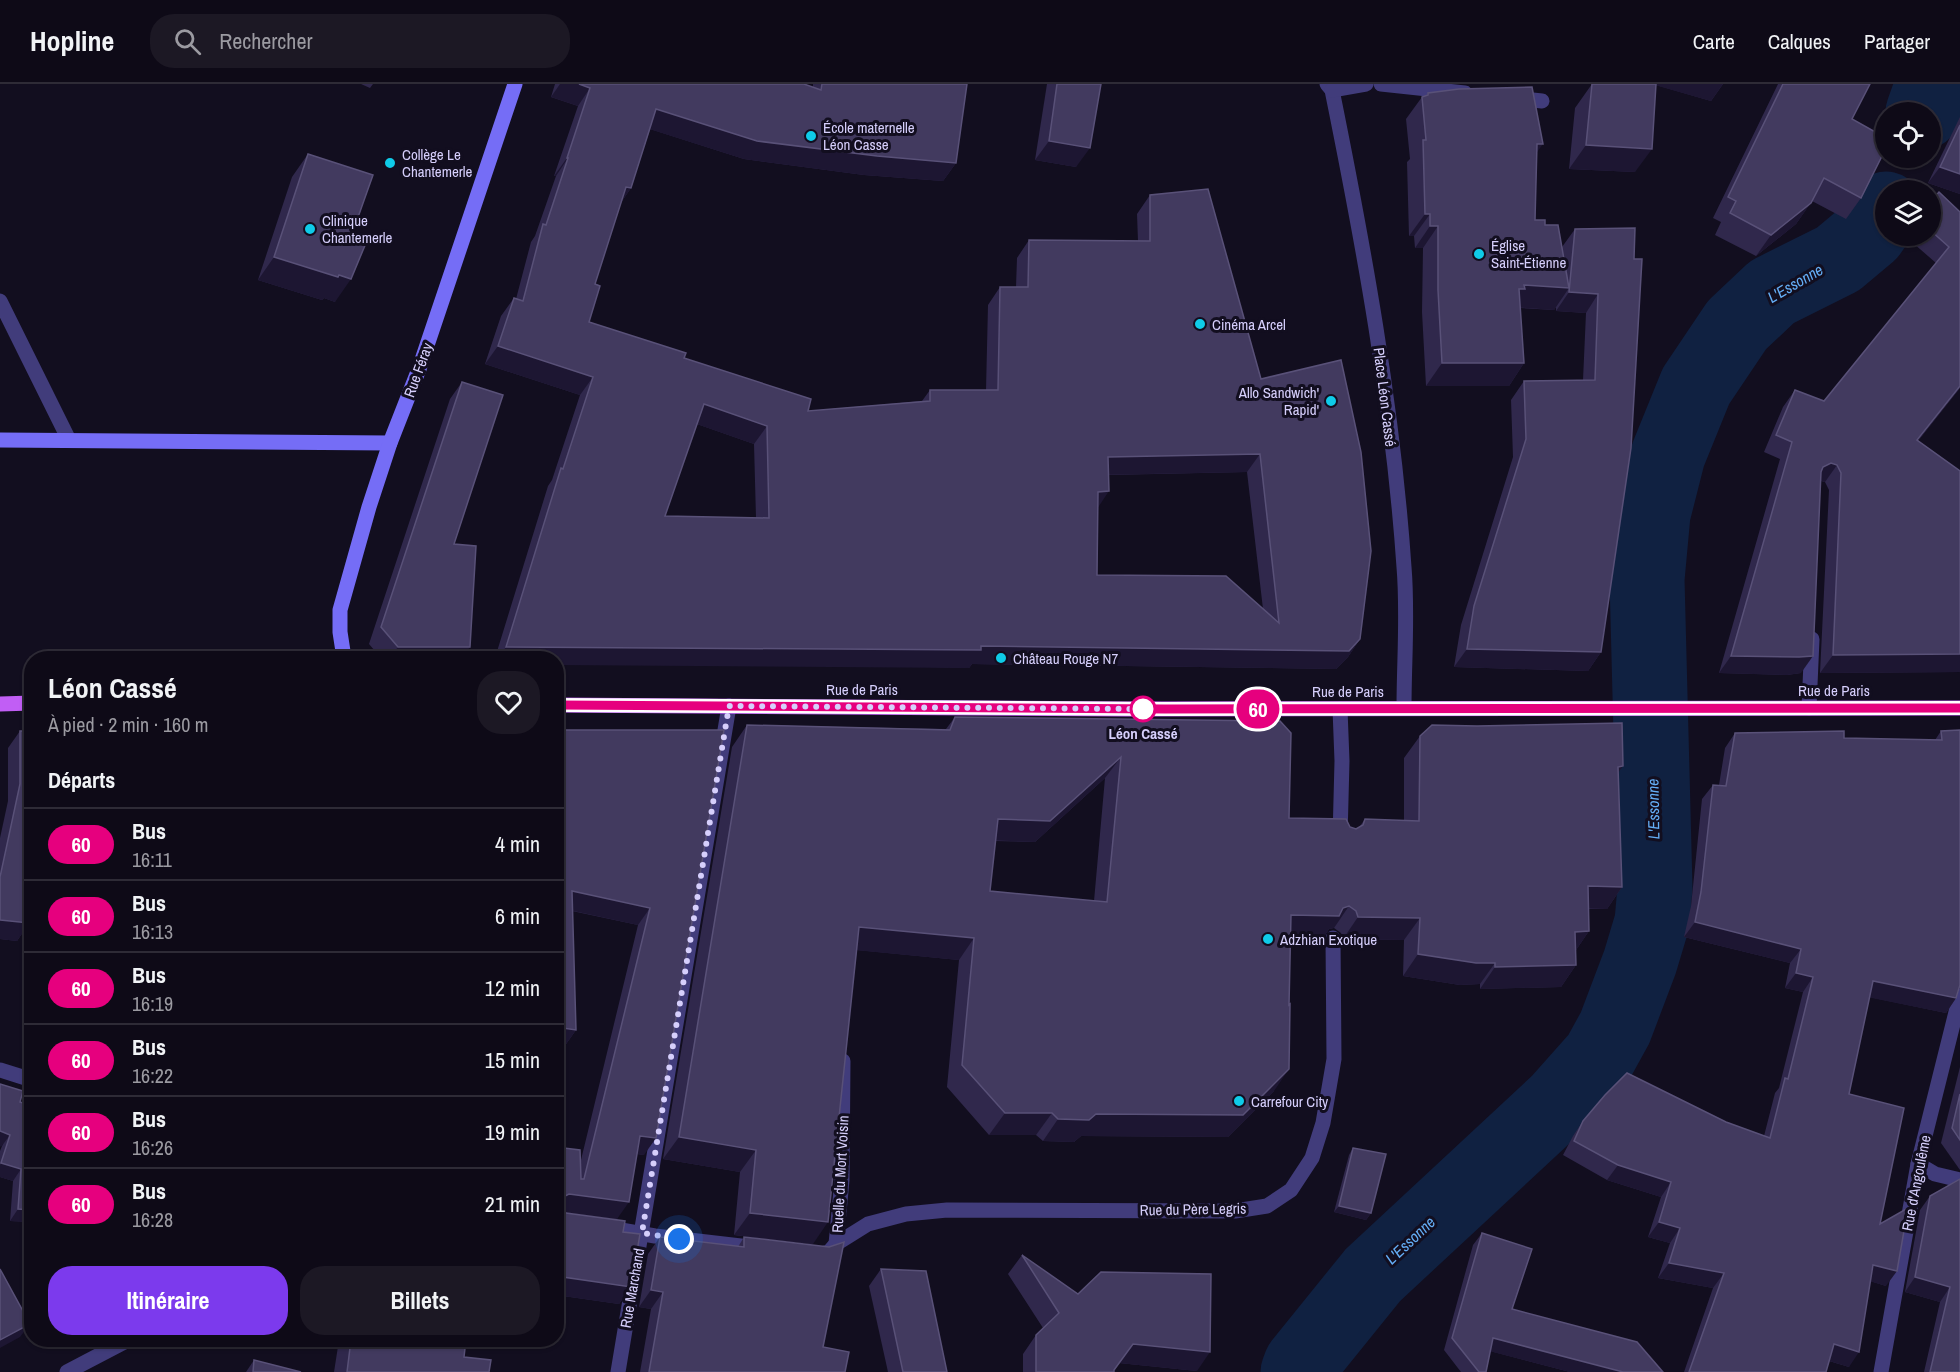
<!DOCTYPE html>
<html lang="fr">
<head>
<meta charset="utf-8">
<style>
	:root { --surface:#0e0a17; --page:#1c1824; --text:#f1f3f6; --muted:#9b9aa1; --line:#2e2b36; --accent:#7c3aed }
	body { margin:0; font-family:"Archivo Narrow",sans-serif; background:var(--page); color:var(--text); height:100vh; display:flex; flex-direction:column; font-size:22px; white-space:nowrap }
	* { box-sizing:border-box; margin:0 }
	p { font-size:20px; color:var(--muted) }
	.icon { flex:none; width:33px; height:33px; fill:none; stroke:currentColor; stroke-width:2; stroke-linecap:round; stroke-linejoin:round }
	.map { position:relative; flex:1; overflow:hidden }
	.sheet { position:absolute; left:24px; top:567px; width:540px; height:696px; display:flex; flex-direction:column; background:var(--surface); border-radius:24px; box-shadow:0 2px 4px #0004,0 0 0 2px var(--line) }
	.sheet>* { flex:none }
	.badge { padding:0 12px; border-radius:20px; font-size:21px; line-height:39px }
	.tools { position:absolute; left:1875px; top:18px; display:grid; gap:12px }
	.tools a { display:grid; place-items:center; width:66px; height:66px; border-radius:50%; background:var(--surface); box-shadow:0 2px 4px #0004,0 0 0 2px var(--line); font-size:30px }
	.you { position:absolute; width:30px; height:30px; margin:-15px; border:4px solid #fff; border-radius:50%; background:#1a73e8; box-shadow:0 0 0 9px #1a73e833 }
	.map>.badge { position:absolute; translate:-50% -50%; box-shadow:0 0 0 3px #fff }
	h2 { padding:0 24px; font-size:22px; line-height:54px }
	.round { display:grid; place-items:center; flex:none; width:63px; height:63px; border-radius:24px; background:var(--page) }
	.overview { display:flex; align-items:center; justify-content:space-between; height:102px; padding:0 24px }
	h1 { font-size:28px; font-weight:700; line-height:45px }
	.primary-button { display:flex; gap:12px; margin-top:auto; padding:12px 24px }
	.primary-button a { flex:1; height:69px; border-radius:24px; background:var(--accent); color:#fff; font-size:24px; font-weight:700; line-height:69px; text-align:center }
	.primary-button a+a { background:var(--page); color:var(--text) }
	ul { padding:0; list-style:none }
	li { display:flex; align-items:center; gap:18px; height:72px; padding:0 24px; border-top:2px solid var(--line) }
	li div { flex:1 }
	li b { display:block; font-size:22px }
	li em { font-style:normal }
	li .badge { min-width:66px; font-weight:700; text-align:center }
	header { display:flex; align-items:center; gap:36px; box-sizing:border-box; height:84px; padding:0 30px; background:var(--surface); border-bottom:2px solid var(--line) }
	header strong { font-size:28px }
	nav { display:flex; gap:33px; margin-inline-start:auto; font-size:21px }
	.search { width:420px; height:54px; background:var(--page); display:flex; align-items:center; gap:15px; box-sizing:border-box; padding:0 21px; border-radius:24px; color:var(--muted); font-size:22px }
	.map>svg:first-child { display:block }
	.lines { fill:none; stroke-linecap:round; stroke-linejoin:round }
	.river { stroke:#102141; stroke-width:75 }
	.pedestrian { stroke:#413c7b; stroke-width:15 }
	.minor { stroke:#413c7b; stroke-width:15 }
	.tertiary { stroke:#413c7b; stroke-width:15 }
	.secondary { stroke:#756df6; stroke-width:15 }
	.primary { stroke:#c15ef5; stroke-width:15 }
	.wall { fill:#30284c; fill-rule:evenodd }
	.shaded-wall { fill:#1d1632 }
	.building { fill:#423a5f; stroke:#595178; stroke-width:1.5; fill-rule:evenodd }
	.line-casing { stroke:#fff; stroke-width:14 }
	.line { stroke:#e6007e; stroke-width:9 }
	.walk { stroke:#d6cffc; stroke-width:6; stroke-dasharray:0 10.8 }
	.poi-dot { fill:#0fcbe8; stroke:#120e1f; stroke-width:2 }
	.stop-dot { fill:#fff; stroke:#e6007e; stroke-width:3 }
	.labels { text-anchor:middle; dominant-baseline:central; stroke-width:6; stroke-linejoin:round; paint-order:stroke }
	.poi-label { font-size:15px; fill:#d6cffc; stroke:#120e1f; text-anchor:start }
	.street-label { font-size:15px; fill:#d6cffc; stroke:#120e1f }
	.stop-label { font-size:15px; font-weight:bold; fill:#d6cffc; stroke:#120e1f }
	.water-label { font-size:16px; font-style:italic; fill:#64adf5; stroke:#120e1f }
</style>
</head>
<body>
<header>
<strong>Hopline</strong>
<div class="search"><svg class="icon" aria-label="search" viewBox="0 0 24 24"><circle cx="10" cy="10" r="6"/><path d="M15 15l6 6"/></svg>Rechercher</div>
<nav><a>Carte</a><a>Calques</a><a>Partager</a></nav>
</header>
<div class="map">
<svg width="1960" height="1288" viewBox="0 0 1960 1288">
	<rect width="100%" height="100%" fill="#120e1f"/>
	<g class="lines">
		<g class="river">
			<path d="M1923,28L1933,0"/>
			<path d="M1298,1288L1301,1280L1373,1191L1559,1018L1599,973L1615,944L1640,878L1652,838L1655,804L1647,495L1653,430L1668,371L1696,302L1737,241L1772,208L1838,175L1869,149L1886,125"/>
		</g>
		<path class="pedestrian" d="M0,217L69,356"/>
		<g class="minor">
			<path d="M1327,0L1332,6C1364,164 1393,322 1404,483C1408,530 1404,577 1404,624"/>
			<path d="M1381,0L1465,9"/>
			<path d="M1332,6L1366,0"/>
			<path d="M1515,14L1542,17"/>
			<path d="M1809,624L1812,555"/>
			<path d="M1340,754L1342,677L1340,625"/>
			<path d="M0,986L32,996"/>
			<path d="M1918,1080L1935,1090L1960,1096"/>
			<path d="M604,1143L655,1152L758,1164"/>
			<path d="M836,1160L842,1096L843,977"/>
			<path d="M821,1170L829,1168L836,1160L868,1140L906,1130L947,1126L1235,1127L1267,1122L1291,1106L1312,1074L1323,1039L1334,975L1333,854"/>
			<path d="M67,1288L128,1256"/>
			<path d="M618,1288L729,622"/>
		</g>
		<path class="tertiary" d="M1881,1288L1918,1080L1960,912"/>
		<g class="secondary">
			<path d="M0,356L390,359"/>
			<path d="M344,574L340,548V526L369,423L390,359L419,285L515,0"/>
		</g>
		<g class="primary">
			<path d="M0,620L32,619"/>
			<path d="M556,621L1126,625L1960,624"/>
		</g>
	</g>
	<g class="wall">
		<path d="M361,0H373L370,4Z"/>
		<path d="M555,0H804L813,3V0H967L956,79L943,97L864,91L744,75L650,45L631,104L620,120L595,200L589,238L684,274L808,327L922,317L930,306H986L988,221L1000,203H1016L1017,174L1029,156L1138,157L1137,130L1150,111L1261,295L1360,555L1348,573L1336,585L972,580L969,584L556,574H495L548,402L552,396L580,311L485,280L501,232L514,214L516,215L531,158L535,152L556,92H554L578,22L551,13ZM697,340L754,360L756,434L665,432ZM1247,388L1263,525L1097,491L1098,423L1109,391Z"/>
		<path d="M1047,0H1101L1076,83L1035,76Z"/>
		<path d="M1592,0H1723L1711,17L1656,1L1635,88L1569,85L1575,24Z"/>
		<path d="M1778,0H1870L1852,35L1861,114L1846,135L1812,117L1796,140L1756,172L1715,151L1721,138L1713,134Z"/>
		<path d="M1428,9L1537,68L1535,136L1545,141L1562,163L1575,145L1635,144L1601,568L1588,587L1454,583L1461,541L1513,373L1511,316L1524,297L1583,296L1586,229L1556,227V223L1554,226L1520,224L1524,279L1509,302H1426L1422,228L1423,164H1415L1414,152H1409L1407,78L1410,75L1406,35L1422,13L1426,12Z"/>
		<path d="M1960,33V110L1928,99Z"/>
		<path d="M308,70L351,153L335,218L324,214L322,216L258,196L292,93Z"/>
		<path d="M1930,118L1960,128V304L1918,357L1960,387V588L1820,589L1829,406L1825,398L1821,397L1801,589L1787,591L1719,589L1780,375L1764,368L1783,323L1795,306L1824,317L1936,179L1905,152H1930Z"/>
		<path d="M462,298L454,460L462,574H381L369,560L450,315Z"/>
		<path d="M955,633L1280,637L1289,734L1350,743L1356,745L1360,742L1365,735L1404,737V674L1420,652L1618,689L1622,803L1607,825H1589V847L1576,866V881L1561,903L1480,905V900L1460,901L1403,892L1404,856L1343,855L1341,849L1334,844L1329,845L1323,854H1290L1274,1007L1228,1053L1081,1052L1074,1058L1043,1057L1036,1051H989L947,1003L959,876L857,866L813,1160L734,1151L740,1088L663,1075L732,663L747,641L946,645ZM1105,694L1094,817L990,807L995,757L1035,758Z"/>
		<path d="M556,646H724L644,1071L637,1070L617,1135L565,1128L623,1148L631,1203L619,1220L556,1211V1063L580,1080L638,841L572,827L576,946L564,963L556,962Z"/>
		<path d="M1960,646V903L1956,914L1946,929L1869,913L1849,1010L1880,1140L1886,1202L1870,1197L1849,1283L1829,1277L1826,1288H1684L1713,1204L1658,1194L1670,1159L1648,1153L1661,1113L1607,1096L1563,1071L1573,1052L1583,1037L1726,1038L1764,1052L1775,1009L1779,1004L1803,908L1785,904L1790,879L1684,853L1691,822L1702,715L1713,701H1719L1725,664L1735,649L1844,654L1935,656L1941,647Z"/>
		<path d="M20,647L29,839L17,857L0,855V754L8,717V664Z"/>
		<path d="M1960,983V1086L1941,1059Z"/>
		<path d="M20,1018L32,1022V1138L10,1137L13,1097L0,1093V1067Z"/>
		<path d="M1353,1064L1371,1129L1366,1136L1334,1128L1349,1071Z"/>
		<path d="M1960,1095V1288H1924L1940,1218L1905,1208L1920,1126L1930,1112Z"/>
		<path d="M1482,1149L1512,1225L1663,1288H1570L1490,1267L1486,1288H1461L1444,1266L1473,1161Z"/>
		<path d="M660,1153L738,1163L744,1153L823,1263L845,1288H640L651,1225L639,1223L648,1170Z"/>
		<path d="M1022,1171L1078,1210L1197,1287L1119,1279L1114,1286V1288H1023V1270L1036,1251L1043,1244L1008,1190Z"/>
		<path d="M881,1185L947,1288H888L869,1202Z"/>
		<path d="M339,1256H466L464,1273L489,1288H334Z"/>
		<path d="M254,1276L301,1288H246Z"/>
	</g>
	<g class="shaded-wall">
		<path d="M560,0H579L590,4L578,22L551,13Z"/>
		<path d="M1651,0H1723L1711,17Z"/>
		<path d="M656,25L956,79L943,97L864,91L744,75L643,43Z"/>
		<path d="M1049,57L1090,64L1076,83L1035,76Z"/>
		<path d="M1537,60H1543L1527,82Z"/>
		<path d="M1586,61L1652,65L1635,88L1569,85Z"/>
		<path d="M567,74H568L556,92H554Z"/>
		<path d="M1940,83L1960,90V110L1928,99Z"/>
		<path d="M626,103L631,104L618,123Z"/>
		<path d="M1811,119L1796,140L1756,172L1771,151Z"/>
		<path d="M1425,130H1430L1414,152H1409Z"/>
		<path d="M1430,142H1438L1423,164H1415Z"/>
		<path d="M274,173L339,191L351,195L335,218L324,214L322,216L258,196Z"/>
		<path d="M1524,201L1569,204L1554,226L1512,223L1519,205Z"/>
		<path d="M1569,208L1598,210L1586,229L1556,227Z"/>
		<path d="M498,262L593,293L580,311L485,280Z"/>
		<path d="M1442,279H1524L1509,302H1426Z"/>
		<path d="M1960,302V304L1905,373L1917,356Z"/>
		<path d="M704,320L767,342L754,360L691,338Z"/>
		<path d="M1260,370L1247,388L1096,391L1108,373Z"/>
		<path d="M1831,379L1837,381L1825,398L1819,396L1823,383Z"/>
		<path d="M1109,407L1097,425L1098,408Z"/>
		<path d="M1360,555L1348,573L1336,585L972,580L969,584L556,581V574H498L506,563L981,562Z"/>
		<path d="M398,563H470L462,574H389Z"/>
		<path d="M1467,565L1601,568L1588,587L1454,583Z"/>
		<path d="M1960,570V588L1820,589L1833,571Z"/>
		<path d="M1731,572H1813L1801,589L1787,591L1719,589Z"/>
		<path d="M1121,673L1105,694L1035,758L983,756L998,735Z"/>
		<path d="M1623,682L1607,704L1618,683Z"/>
		<path d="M1588,802L1622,803L1607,825L1573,824Z"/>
		<path d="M572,807L650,824L638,841L560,824Z"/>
		<path d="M1349,822L1334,844L1329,845L1323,854L1276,853L1291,831Z"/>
		<path d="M1358,833L1420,834L1404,856L1343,855Z"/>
		<path d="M0,836L29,839L17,857L0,855Z"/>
		<path d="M1695,838L1801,865L1790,879L1684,853Z"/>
		<path d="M859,843L974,854L959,876L844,865Z"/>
		<path d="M1589,847L1574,869L1575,848Z"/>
		<path d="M1418,870L1495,879L1480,900L1460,901L1403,892Z"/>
		<path d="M1576,881L1561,903L1480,905L1495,883Z"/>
		<path d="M1796,889L1813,893L1803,908L1785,904Z"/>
		<path d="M1873,897L1956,914L1946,929L1862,912Z"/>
		<path d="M556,943L576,946L564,963L556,962Z"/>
		<path d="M1289,985L1274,1007L1228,1053L1081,1052L1074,1058L1043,1057L1058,1035L1096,1030Z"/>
		<path d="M1005,1029H1052L1036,1051H989Z"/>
		<path d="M0,1047L10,1051L1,1063L0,1062Z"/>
		<path d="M640,1052L656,1054L644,1071L628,1069Z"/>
		<path d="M679,1053L756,1066L740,1088L663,1075Z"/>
		<path d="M1,1079L21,1085L13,1097L0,1093V1081Z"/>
		<path d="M1618,1081L1671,1098L1661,1113L1607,1096Z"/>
		<path d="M569,1110L629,1118L617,1135L556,1127V1119L561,1114Z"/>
		<path d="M1339,1122L1371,1129L1366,1136L1334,1128Z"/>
		<path d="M18,1125L32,1126V1138L10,1137Z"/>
		<path d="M750,1129L828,1138L813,1160L734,1151Z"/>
		<path d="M1659,1138L1680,1144L1670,1159L1648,1153Z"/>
		<path d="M1669,1179L1724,1189L1713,1204L1658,1194Z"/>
		<path d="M1873,1181L1897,1187L1886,1202L1863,1195Z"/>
		<path d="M556,1192L631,1203L619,1220L556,1211Z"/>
		<path d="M1915,1193L1950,1203L1940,1218L1905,1208Z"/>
		<path d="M651,1206L663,1208L651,1225L639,1223Z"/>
		<path d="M30,1240L20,1253L0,1264V1256Z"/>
		<path d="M1493,1254L1623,1288H1570L1485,1266Z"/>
		<path d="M1133,1260L1210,1268L1197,1287L1119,1279Z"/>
		<path d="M1834,1260L1859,1268L1849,1283L1823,1275Z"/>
	</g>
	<g class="building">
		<path d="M579,0H804L821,6L822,0H967L956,79L877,72L757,57L656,25L631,104L626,103L595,200L600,202L589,238L686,269L684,274L811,315L808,327L930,317V306H998L1000,203H1028L1029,156L1150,157V111L1208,105L1261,295L1341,276L1361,368L1371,467L1360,555L1349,567L981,562V566L506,563L561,384L563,385L593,293L498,262L514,214L523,217L543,140L546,141L568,74H567L590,4ZM704,320L767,342L769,434L665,432ZM1260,370L1279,539L1226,492L1097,491L1098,408L1109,407L1108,373Z"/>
		<path d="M1057,0H1101L1090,64L1049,57Z"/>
		<path d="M1592,0H1656L1652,65L1586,61Z"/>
		<path d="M1783,0H1870L1852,35L1886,54V64L1861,114L1824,94L1811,119L1771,151L1730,129L1736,117L1728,113Z"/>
		<path d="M1532,3L1543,60H1537L1535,136H1545V141H1558L1569,204L1524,201L1525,205H1519L1524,279H1442L1438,206V142H1430V130H1425L1423,56H1426L1422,13L1428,11V9L1459,5Z"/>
		<path d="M1960,41V90L1940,83Z"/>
		<path d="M308,70L373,91L351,153L366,159L351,195L339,191L338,193L274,173Z"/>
		<path d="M1939,108L1960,128V302L1917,356L1960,387V570L1833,571L1841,389L1837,381L1831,379L1823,383L1821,388L1813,572L1799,573L1731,572L1792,358L1776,351L1795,306L1824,317L1949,163L1930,146V118Z"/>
		<path d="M1635,144L1634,175H1642L1631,364L1601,568L1467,565L1474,522L1526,355L1524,297L1595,296L1598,210L1569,208L1575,145Z"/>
		<path d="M462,298L503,311L454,460L476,462L470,563H398L381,543Z"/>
		<path d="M955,633L1280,637L1291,649L1289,734L1346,735L1350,743L1356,745L1363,741L1365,735L1419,737L1420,652L1432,641L1477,642L1622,639L1623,682L1618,683L1622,803L1588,802L1589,847L1575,848L1576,881L1495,883V879H1476L1418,870L1420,834L1358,833L1356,827L1349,822L1343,824L1339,832L1291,831L1289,921L1290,920L1289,985L1243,1031L1096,1030L1089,1036L1058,1035L1052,1029H1005L962,981L974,854L859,843L828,1138L750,1129L756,1066L679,1053L747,641L950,646ZM1121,673L1107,818L990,807L998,735L1050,737Z"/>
		<path d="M556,646H724L656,1054L640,1052L629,1118L569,1110L561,1114L558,1118L559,1124L566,1129L625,1137L623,1148L640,1150L631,1203L556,1192V1063L580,1066L581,1095H584L650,824L572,807L576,946L556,943Z"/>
		<path d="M1960,646V901L1956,914L1873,897L1849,1010L1904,1024L1880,1140L1908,1124L1897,1187L1873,1181L1859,1268L1834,1260L1826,1288H1689L1724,1189L1669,1179L1680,1144L1659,1138L1671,1098L1618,1081L1574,1057L1583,1037L1605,1011L1627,989L1726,1038L1770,1054L1785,994L1788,995L1813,893L1796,889L1801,865L1695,838L1701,808L1713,701L1726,702L1735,649L1844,647V654L1942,656L1941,647Z"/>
		<path d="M20,647H32V830L29,839L0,836V793L20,700Z"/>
		<path d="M0,1000L23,1007L20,1018L32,1022V1126L18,1125L21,1085L1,1079L10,1051L0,1047Z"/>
		<path d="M1960,1010V1056L1952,1044Z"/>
		<path d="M1353,1064L1386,1070L1371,1129L1339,1122Z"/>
		<path d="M1960,1095V1288H1930L1950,1203L1915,1193L1930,1112Z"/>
		<path d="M1482,1149L1532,1165L1512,1225L1637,1258L1663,1288H1623L1493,1254L1486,1288H1479L1452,1254Z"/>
		<path d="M660,1153L744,1163V1153L829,1163L844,1158L823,1263L849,1268L845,1288H649L663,1208L651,1206Z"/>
		<path d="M1022,1171L1078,1210L1101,1188L1211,1190L1210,1268L1133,1260L1114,1286V1288H1036V1251L1059,1229Z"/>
		<path d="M0,1185L30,1240L0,1256Z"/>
		<path d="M881,1185L926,1187L947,1288H903Z"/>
		<path d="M351,1256H466L464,1273L491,1276L489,1288H347Z"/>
		<path d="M254,1276L301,1288H253Z"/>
	</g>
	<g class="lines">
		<g class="line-casing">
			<path id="line" d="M556,621L1165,625L1960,624"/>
		</g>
		<use href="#line" class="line"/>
		<path class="walk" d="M679,1155L642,1149L729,622L1146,625H1143"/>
	</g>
	<g class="poi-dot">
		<circle cx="811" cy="52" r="6"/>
		<circle cx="390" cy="79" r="6"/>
		<circle cx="310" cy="145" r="6"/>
		<circle cx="1479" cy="170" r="6"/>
		<circle cx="1200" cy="240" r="6"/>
		<circle cx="1331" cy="317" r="6"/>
		<circle cx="1001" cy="574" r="6"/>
		<circle cx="1268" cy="855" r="6"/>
		<circle cx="1239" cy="1017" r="6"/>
	</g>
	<circle class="stop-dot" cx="1143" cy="625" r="12"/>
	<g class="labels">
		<g class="poi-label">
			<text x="823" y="43">École maternelle<tspan x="823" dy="17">Léon Casse</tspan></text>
			<text x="402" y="70">Collège Le<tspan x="402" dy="17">Chantemerle</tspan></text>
			<text x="322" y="136">Clinique<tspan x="322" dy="17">Chantemerle</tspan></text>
			<text x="1491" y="161">Église<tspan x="1491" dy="17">Saint-Étienne</tspan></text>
			<text x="1212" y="240">Cinéma Arcel</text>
			<text x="1319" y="308" text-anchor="end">Allo Sandwich'<tspan x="1319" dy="17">Rapid'</tspan></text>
			<text x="1013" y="574">Château Rouge N7</text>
			<text x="1280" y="855">Adzhian Exotique</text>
			<text x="1251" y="1017">Carrefour City</text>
		</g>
		<g class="street-label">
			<text transform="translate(418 286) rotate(-70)">Rue Féray</text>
			<text transform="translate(1385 313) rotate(83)">Place Léon Cassé</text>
			<text x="862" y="605">Rue de Paris</text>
			<text x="1834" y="606">Rue de Paris</text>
			<text x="1348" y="607">Rue de Paris</text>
			<text transform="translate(840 1090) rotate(-87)">Ruelle du Mort Voisin</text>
			<text transform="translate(1916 1099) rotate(-79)">Rue d'Angoulême</text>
			<text transform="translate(1193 1125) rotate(-1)">Rue du Père Legris</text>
			<text transform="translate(632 1204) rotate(-80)">Rue Marchand</text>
		</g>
		<g class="stop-label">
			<text x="1143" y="649">Léon Cassé</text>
		</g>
		<g class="water-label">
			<text transform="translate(1795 199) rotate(-30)">L'Essonne</text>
			<text transform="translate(1653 725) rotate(-91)">L'Essonne</text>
			<text transform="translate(1410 1156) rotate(-43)">L'Essonne</text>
		</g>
	</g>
</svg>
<div class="tools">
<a><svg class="icon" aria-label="locate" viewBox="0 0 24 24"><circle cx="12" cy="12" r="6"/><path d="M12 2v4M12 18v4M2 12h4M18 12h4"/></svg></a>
<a><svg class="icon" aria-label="layers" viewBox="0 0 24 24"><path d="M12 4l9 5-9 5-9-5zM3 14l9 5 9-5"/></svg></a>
</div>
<div class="you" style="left:679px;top:1155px"></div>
<b class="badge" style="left:1258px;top:625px;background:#e6007e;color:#fff">60</b>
<section class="sheet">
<div class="overview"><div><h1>Léon Cassé</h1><p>À pied · 2 min · 160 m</p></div><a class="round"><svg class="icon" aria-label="heart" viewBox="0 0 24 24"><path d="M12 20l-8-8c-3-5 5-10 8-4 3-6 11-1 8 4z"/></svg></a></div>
<h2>Départs</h2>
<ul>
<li><span class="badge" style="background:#e6007e;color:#fff">60</span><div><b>Bus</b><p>16:11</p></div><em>4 min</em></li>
<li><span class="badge" style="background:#e6007e;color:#fff">60</span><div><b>Bus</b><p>16:13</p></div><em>6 min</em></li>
<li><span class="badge" style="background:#e6007e;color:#fff">60</span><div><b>Bus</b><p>16:19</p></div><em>12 min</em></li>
<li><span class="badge" style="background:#e6007e;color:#fff">60</span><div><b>Bus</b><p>16:22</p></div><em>15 min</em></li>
<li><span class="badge" style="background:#e6007e;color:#fff">60</span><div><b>Bus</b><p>16:26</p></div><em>19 min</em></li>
<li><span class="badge" style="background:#e6007e;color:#fff">60</span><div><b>Bus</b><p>16:28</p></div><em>21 min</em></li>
</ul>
<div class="primary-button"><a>Itinéraire</a><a>Billets</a></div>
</section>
</div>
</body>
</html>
